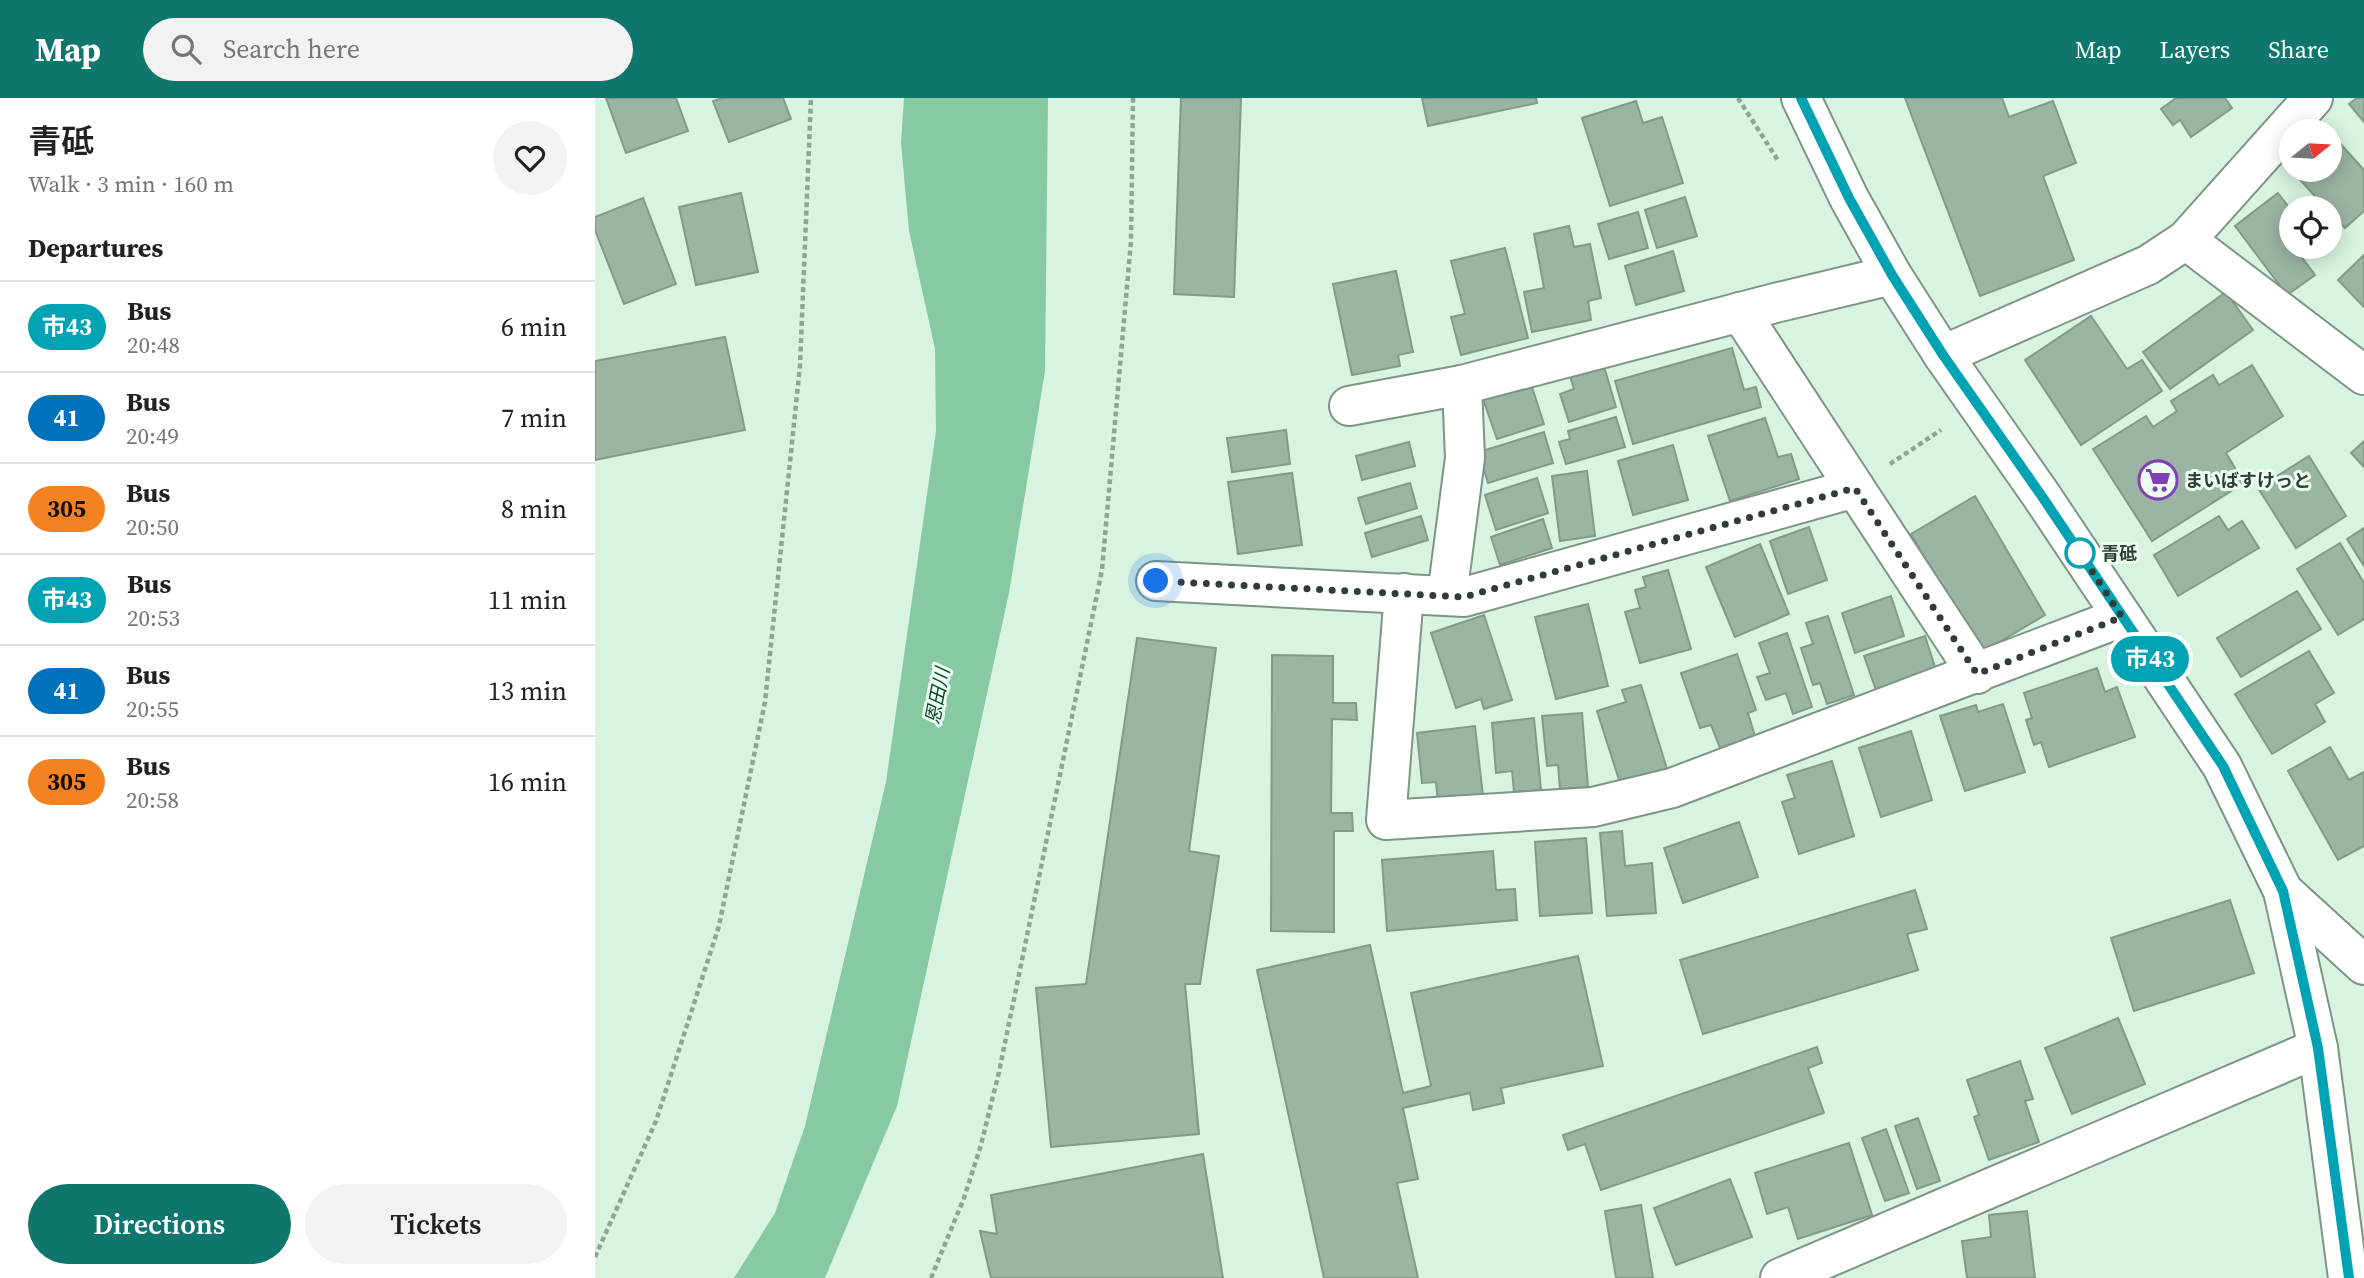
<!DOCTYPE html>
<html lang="en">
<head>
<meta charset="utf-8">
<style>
	:root { --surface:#fff; --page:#f2f2f2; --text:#202124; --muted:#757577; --line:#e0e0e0; --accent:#0f766e }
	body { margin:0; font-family:"Source Serif 4","Noto Sans JP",serif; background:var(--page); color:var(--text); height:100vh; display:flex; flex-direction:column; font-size:26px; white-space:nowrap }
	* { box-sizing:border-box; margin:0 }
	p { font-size:23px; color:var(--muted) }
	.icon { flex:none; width:38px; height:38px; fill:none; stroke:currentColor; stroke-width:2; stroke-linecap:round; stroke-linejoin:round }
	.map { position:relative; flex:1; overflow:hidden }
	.panel { display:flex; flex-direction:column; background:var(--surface); width:595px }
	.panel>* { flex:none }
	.badge { padding:0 14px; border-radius:23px; font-size:24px; line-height:46px }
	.needle { width:46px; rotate:72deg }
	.controls { position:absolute; left:1684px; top:21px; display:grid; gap:14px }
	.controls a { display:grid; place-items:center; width:63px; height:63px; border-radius:50%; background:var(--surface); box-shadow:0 4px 18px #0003; font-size:35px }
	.you { position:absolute; width:35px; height:35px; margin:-18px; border:5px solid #fff; border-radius:50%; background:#1a73e8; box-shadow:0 0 0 10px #1a73e833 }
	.map>.badge { position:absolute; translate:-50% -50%; box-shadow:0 0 0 4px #fff }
	h2 { padding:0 28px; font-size:26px; line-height:63px }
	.round { display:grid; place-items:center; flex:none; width:74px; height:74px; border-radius:37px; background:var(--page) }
	.summary { display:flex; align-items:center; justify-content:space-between; height:119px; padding:0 28px }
	h1 { font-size:33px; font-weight:600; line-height:52px }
	.primary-button { display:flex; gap:14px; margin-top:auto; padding:14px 28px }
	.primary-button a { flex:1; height:80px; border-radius:42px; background:var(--accent); color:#fff; font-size:28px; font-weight:600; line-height:80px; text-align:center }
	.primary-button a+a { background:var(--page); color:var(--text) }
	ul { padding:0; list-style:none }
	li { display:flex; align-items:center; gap:21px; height:91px; padding:0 28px; border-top:2px solid var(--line) }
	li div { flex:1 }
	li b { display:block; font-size:26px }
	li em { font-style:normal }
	li .badge { min-width:77px; font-weight:700; text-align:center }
	header { display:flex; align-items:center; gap:42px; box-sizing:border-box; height:98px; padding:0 35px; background:var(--accent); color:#fff }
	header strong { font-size:33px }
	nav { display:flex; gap:38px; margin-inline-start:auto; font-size:24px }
	.search { width:490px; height:63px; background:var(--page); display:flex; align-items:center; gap:18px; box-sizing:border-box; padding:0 24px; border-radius:38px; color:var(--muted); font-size:26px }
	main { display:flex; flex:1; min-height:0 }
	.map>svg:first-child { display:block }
	.water { fill:#87c9a1 }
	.building { fill:#9bb4a4; stroke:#829a8a; stroke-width:2 }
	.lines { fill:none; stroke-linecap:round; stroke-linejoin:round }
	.minor-casing { stroke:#7c9585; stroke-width:42 }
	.secondary-casing { stroke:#7c9585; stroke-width:42 }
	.path { stroke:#8fa396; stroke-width:4.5; stroke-dasharray:5 3.5; stroke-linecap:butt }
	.minor { stroke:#fff; stroke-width:38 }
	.secondary { stroke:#fff; stroke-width:38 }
	.line-casing { stroke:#fff; stroke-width:16 }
	.line { stroke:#00a3b4; stroke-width:10 }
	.walk { stroke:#313c35; stroke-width:7; stroke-dasharray:0 12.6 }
	.stop-dot { fill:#fff; stroke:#00a3b4; stroke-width:3.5 }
	.labels { text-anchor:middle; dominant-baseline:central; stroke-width:6; stroke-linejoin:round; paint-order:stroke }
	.poi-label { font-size:18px; font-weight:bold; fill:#313c35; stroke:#eafff1; text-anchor:start }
	.stop-label { font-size:18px; font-weight:bold; fill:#313c35; stroke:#eafff1; text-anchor:start }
	.water-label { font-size:19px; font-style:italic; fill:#0f4329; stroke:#eafff1 }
</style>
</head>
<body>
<header>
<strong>Map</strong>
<div class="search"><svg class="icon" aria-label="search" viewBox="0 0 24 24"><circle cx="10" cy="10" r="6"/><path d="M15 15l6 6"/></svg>Search here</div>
<nav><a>Map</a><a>Layers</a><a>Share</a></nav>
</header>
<main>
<section class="panel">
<div class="summary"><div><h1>青砥</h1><p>Walk · 3 min · 160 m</p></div><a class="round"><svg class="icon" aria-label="heart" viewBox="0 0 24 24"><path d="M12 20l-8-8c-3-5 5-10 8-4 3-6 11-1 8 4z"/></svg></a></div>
<h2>Departures</h2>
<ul>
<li><span class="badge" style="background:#00a3b4;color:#fff">市43</span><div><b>Bus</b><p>20:48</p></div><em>6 min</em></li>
<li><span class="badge" style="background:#0072bc;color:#fff">41</span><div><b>Bus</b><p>20:49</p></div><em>7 min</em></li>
<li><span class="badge" style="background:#f58220;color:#111">305</span><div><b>Bus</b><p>20:50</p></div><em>8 min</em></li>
<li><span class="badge" style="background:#00a3b4;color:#fff">市43</span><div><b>Bus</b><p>20:53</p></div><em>11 min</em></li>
<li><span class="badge" style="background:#0072bc;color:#fff">41</span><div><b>Bus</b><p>20:55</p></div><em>13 min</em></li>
<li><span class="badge" style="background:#f58220;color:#111">305</span><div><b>Bus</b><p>20:58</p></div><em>16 min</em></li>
</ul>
<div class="primary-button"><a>Directions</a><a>Tickets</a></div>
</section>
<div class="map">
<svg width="1769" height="1180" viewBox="0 0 1769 1180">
	<rect width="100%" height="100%" fill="#d8f3e2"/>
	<path class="water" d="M309,0H453L450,273L414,495L302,1008L230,1180H139L180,1115L210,1028L291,684L341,333L340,251L314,133L306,45Z"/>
	<g class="building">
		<path d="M11,0H81L93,33L31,55Z"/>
		<path d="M127,0H188L196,21L134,44L118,3Z"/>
		<path d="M586,0H646L639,199L579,196Z"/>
		<path d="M827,0H941L942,5L833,28Z"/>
		<path d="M1310,0H1407L1414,19L1458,3L1481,65L1448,78L1479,162L1385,198Z"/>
		<path d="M1581,0H1630L1637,10L1596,39L1585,22L1578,27L1566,11Z"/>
		<path d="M1762,0H1769V24L1754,6Z"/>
		<path d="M1041,3L1048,25L1067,19L1088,85L1015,108L987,20Z"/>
		<path d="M1734,33L1769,72V113L1750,130L1734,114V110H1731L1696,72H1734Z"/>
		<path d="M146,95L163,174L101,187L84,109Z"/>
		<path d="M1683,95L1696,112V149H1709L1703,154L1720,177L1692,197L1640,128Z"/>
		<path d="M1090,99L1102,138L1062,150L1050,112Z"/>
		<path d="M48,100L81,186L29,206L0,132V119Z"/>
		<path d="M1043,114L1053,150L1014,161L1003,126Z"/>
		<path d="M974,128L979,149L995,146L1006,200L993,203L996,222L937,234L929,194L949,190L939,136Z"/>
		<path d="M910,150L933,240L866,257L856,219L870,216L856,163Z"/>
		<path d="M1078,153L1089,193L1041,207L1030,168Z"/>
		<path d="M1769,157V209L1743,182Z"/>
		<path d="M801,173L818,254L803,257L805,268L757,277L738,186Z"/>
		<path d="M1631,194L1658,232L1575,291L1548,254Z"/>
		<path d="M1496,218L1532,271L1547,262L1567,293L1486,347L1430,262Z"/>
		<path d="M130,239L150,332L0,362V263Z"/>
		<path d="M1137,250L1149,292L1161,289L1166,309L1038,346L1020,283Z"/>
		<path d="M1008,265L1021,309L974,324L965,296L979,291L974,275Z"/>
		<path d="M1657,267L1688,318L1631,355L1649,385L1557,443L1498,351L1551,318L1558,329L1582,313L1576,303L1618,277L1624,287Z"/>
		<path d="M936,286L949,326L902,341L888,301Z"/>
		<path d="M1021,319L1030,349L971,366L964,344L975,341L973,333Z"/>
		<path d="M1170,320L1183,359L1196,356L1204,381L1135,403L1113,338Z"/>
		<path d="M691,332L695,366L637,374L632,340Z"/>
		<path d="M949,334L958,365L893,385L884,354Z"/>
		<path d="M1769,343V369L1756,355Z"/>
		<path d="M814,344L820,368L767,382L761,358Z"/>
		<path d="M1078,347L1093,402L1038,417L1023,363Z"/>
		<path d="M1714,358L1751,418L1701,450L1663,390Z"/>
		<path d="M992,373L1000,438L965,443L957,378Z"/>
		<path d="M697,375L707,447L643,456L633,384Z"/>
		<path d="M942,380L953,415L901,432L890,397Z"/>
		<path d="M815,385L822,410L771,426L763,400Z"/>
		<path d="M1380,398L1450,517L1386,555L1316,436Z"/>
		<path d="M826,418L833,442L777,459L770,435Z"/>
		<path d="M1624,418L1633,432L1647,423L1664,450L1583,498L1559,457Z"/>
		<path d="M948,421L957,450L905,467L896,439Z"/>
		<path d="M1214,429L1232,482L1193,496L1175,443Z"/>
		<path d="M1769,430V468L1752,441Z"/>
		<path d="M1745,445L1769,485V521L1743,537L1702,471Z"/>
		<path d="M1165,446L1194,516L1140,539L1111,469Z"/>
		<path d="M1073,472L1096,551L1045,565L1030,514L1045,510L1040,492L1051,489L1048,479Z"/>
		<path d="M1702,493L1726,531L1646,579L1622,540Z"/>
		<path d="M1296,498L1309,538L1260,555L1247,515Z"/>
		<path d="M993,506L1013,588L961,601L940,519Z"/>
		<path d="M889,517L917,602L889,611L886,601L861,610L836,535Z"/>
		<path d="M1233,518L1259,597L1232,606L1225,585L1218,587L1206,550L1218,546L1211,525Z"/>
		<path d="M1192,535L1217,609L1198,616L1191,595L1171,602L1162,579L1175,575L1164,545Z"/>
		<path d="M1330,538L1341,572L1281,592L1269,558Z"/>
		<path d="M542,540L621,550L594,753L624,758L605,886H590L604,1036L456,1049L441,890L491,886Z"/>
		<path d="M1714,553L1739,595L1720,606L1730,624L1677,656L1640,596Z"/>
		<path d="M1142,556L1161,612L1153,615L1160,638L1125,650L1116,627L1105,630L1086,575Z"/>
		<path d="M677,557L738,558V605H761L762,622L737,621L736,715H757L758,733H739V834L676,833Z"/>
		<path d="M1502,570L1510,594L1522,589L1540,639L1454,669L1446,644L1439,647L1431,622L1437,620L1429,595Z"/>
		<path d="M1046,587L1072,671L1025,685L1002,613L1031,604L1027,592Z"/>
		<path d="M1408,606L1430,674L1370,693L1345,618L1381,607L1383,614Z"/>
		<path d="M987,615L993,689L965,691L963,667L952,668L947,618Z"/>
		<path d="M939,620L946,692L919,694L917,673L901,675L897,625Z"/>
		<path d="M880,628L888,698L843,704L841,684L827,685L822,635Z"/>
		<path d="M1316,633L1337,702L1286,719L1264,650Z"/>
		<path d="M1735,649L1754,682L1769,674V748L1743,762L1693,673Z"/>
		<path d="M1237,663L1259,738L1204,756L1187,704L1200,700L1192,677Z"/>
		<path d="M1144,724L1163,779L1088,805L1069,750Z"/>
		<path d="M1027,733L1030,768L1057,765L1061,815L1012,818L1005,735Z"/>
		<path d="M991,740L997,815L945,818L940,744Z"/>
		<path d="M898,753L901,792L920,791L922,822L792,833L787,762Z"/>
		<path d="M1320,792L1332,831L1312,836L1323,872L1108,936L1085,862Z"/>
		<path d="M1635,802L1659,875L1539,913L1516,840Z"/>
		<path d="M775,847L808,995L836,988L816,895L983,858L1008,968L906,990L909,1005L878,1012L875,995L808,1010L823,1081L802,1085L823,1180H729L662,872Z"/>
		<path d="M1523,920L1550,986L1477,1016L1450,950Z"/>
		<path d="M1222,949L1227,965L1213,970L1229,1015L1006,1092L990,1046L973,1052L968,1037Z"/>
		<path d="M1425,963L1438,1001L1430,1003L1444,1044L1394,1062L1379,1019L1384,1017L1372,982Z"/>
		<path d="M1323,1020L1345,1083L1322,1091L1300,1028Z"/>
		<path d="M1291,1031L1314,1095L1290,1103L1267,1040Z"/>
		<path d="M1254,1045L1277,1117L1203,1141L1193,1109L1172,1116L1160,1075Z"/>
		<path d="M608,1056L628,1180H396L385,1133L402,1136L396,1097Z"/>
		<path d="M1135,1081L1157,1139L1081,1167L1059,1110Z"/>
		<path d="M1046,1107L1058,1180H1021L1010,1113Z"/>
		<path d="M1432,1113L1440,1180H1372L1367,1143L1396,1139L1394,1117Z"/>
	</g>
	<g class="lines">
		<g class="minor-casing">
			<g id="minor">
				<path d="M1591,142L1769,277"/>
				<path d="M1145,214L1260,390"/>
				<path d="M1348,257L1553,167L1591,142L1718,0"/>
				<path d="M754,308L867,287L1180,205L1297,177"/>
				<path d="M561,483L869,499L1260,390L1382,576"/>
				<path d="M809,495L791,722L998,709L1077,690L1527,519"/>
				<path d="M852,498L870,360L867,287"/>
				<path d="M1688,793L1769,867"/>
				<path d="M1185,1180L1723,950"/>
			</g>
		</g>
		<g class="secondary-casing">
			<path id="secondary" d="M1206,0L1254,100L1297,177L1348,257L1446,397L1627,668L1688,793L1723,950L1753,1180"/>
		</g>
		<g class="path">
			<path d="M1143,0L1184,64"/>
			<path d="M1295,366L1346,332"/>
			<path d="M0,1159L61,1023L124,828L170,604L205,268L216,0"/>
			<path d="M336,1180L369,1100L386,1047L404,974L507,472L536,143L538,0"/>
		</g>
		<use href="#minor" class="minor"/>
		<use href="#secondary" class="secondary"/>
	</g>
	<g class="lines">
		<g class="line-casing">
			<path id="line" d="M1206,0L1254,100L1297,177L1348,257L1446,397L1628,668L1688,793L1723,950L1754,1180"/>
		</g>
		<use href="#line" class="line"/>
		<path class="walk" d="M561,483L869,499L1260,390L1382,576L1527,519L1485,455"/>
	</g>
	<defs>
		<g id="supermarket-ring" transform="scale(2.0125)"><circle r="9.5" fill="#eafff1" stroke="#813fb3" stroke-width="1.5"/><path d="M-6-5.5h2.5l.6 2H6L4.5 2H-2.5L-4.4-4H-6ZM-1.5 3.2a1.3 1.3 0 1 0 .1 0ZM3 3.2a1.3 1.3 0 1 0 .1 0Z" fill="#813fb3"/></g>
	</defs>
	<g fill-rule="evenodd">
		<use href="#supermarket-ring" x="1563" y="382"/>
	</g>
	<circle class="stop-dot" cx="1485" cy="455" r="14"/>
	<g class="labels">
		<g class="poi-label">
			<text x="1590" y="382">まいばすけっと</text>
		</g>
		<g class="stop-label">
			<text x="1506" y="455">青砥</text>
		</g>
		<g class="water-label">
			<text transform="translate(342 598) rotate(-79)">恩田川</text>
		</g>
	</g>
</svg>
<div class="controls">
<a><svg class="needle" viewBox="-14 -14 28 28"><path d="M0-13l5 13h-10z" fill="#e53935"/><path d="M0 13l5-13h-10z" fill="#757577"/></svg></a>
<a><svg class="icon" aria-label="locate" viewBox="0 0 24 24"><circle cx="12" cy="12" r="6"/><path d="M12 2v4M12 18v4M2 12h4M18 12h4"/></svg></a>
</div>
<div class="you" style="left:561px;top:483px"></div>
<b class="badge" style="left:1555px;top:561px;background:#00a3b4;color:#fff">市43</b>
</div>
</main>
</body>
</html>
